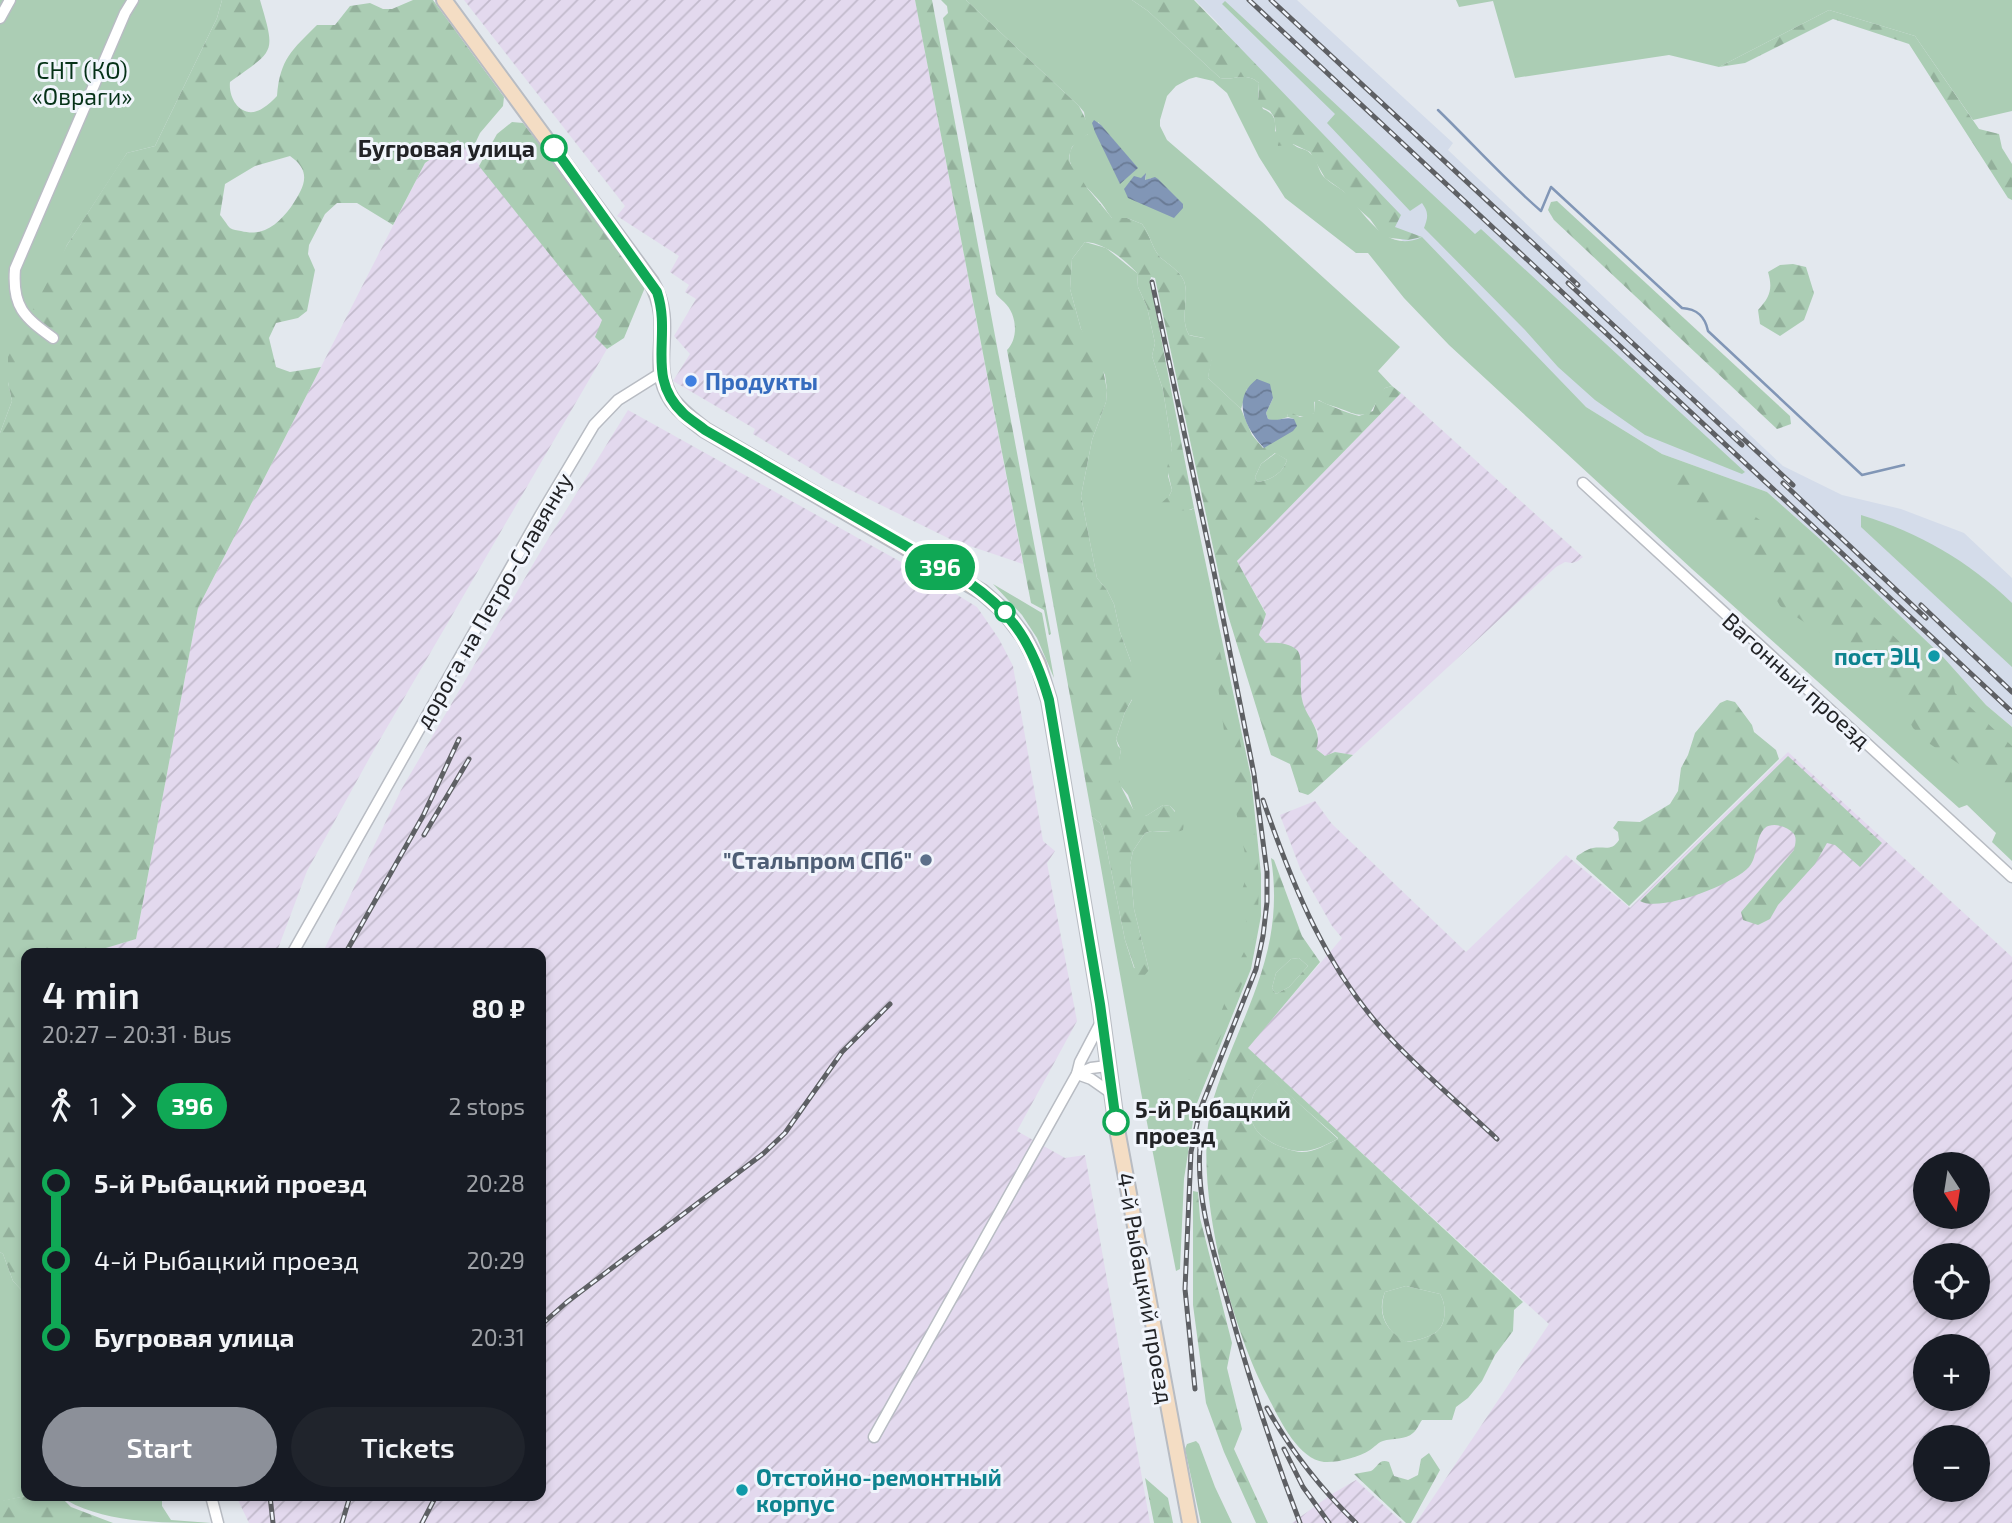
<!DOCTYPE html>
<html lang="en">
<head>
<meta charset="utf-8">
<style>
	:root { --surface:#171b24; --page:#20242c; --text:#f1f3f6; --muted:#9ea1a6; --accent:#8c9099 }
	body { margin:0; font-family:"Exo 2",sans-serif; background:var(--page); color:var(--text); height:100vh; display:flex; flex-direction:column; font-size:26px; white-space:nowrap }
	* { box-sizing:border-box; margin:0 }
	p { font-size:23px; color:var(--muted) }
	.icon { flex:none; width:38px; height:38px; fill:none; stroke:currentColor; stroke-width:2; stroke-linecap:round; stroke-linejoin:round }
	.map { position:relative; flex:1; overflow:hidden }
	.details { position:absolute; left:21px; top:948px; width:525px; height:553px; display:flex; flex-direction:column; background:var(--surface); border-radius:14px; box-shadow:0 4px 10px #0003 }
	.details>* { flex:none }
	.badge { padding:0 14px; border-radius:23px; font-size:24px; line-height:46px }
	.needle { width:46px; rotate:168deg }
	.tools { position:absolute; left:1913px; top:1152px; display:grid; gap:14px }
	.tools a { display:grid; place-items:center; width:77px; height:77px; border-radius:50%; background:var(--surface); box-shadow:0 4px 10px #0003; font-size:35px }
	.map>.badge { position:absolute; translate:-50% -50%; box-shadow:0 0 0 4px #fff }
	.legs { display:flex; align-items:center; gap:10px; height:77px; padding:0 21px; font-size:23px }
	.legs p { margin-inline-start:auto }
	.head { display:flex; align-items:center; justify-content:space-between; height:119px; padding:0 21px }
	h1 { font-size:38px; font-weight:600; line-height:52px }
	.cta { display:flex; gap:14px; margin-top:auto; padding:14px 21px }
	.cta a { flex:1; height:80px; border-radius:42px; background:var(--accent); color:#fff; font-size:28px; font-weight:600; line-height:80px; text-align:center }
	.cta a+a { background:var(--page); color:var(--text) }
	ul { padding:0 21px; list-style:none }
	li { display:flex; align-items:center; gap:24px; height:77px; font-size:26px }
	li i { display:grid; place-items:center; width:10px; height:100%; margin:0 9px; background:currentColor }
	li i::after { content:''; width:18px; height:18px; margin:-9px; border:5px solid; border-radius:50%; background:var(--surface) }
	li p { margin-inline-start:auto }
	li:first-child i { background:linear-gradient(#0000 50%,currentColor 0) }
	li:last-child i { background:linear-gradient(currentColor 50%,#0000 0) }
	.map>svg:first-child { display:block }
	.industrial { fill:url(#industrial-furrows); fill-rule:evenodd }
	.built { fill:#d4dcea }
	.green { fill:#abcdb4; fill-rule:evenodd }
	.forest { fill:url(#forest-firs); fill-rule:evenodd }
	.water { fill:url(#water-waves) }
	.lines { fill:none; stroke-linecap:round; stroke-linejoin:round }
	.stream { stroke:#8196b6; stroke-width:2.5 }
	.street-casing { stroke:#b8bcc3; stroke-width:13 }
	.secondary-casing { stroke:#b8bcc3; stroke-width:18 }
	.street { stroke:#fff; stroke-width:10 }
	.secondary { stroke:#f4ddc4; stroke-width:14 }
	.rail-casing { stroke:#5e6064; stroke-width:5 }
	.rail { stroke:#f1f5fc; stroke-width:2.5; stroke-dasharray:8; stroke-linecap:butt }
	.line-1-casing { stroke:#fff; stroke-width:16 }
	.line-1 { stroke:#10a855; stroke-width:10 }
	.stop-1-dot { fill:#fff; stroke:#10a855; stroke-width:3.5 }
	.shop-dot { fill:#3f7fe0; stroke:#f1f5fc; stroke-width:2.5 }
	.culture-dot { fill:#0f9aa8; stroke:#f1f5fc; stroke-width:2.5 }
	.service-dot { fill:#5c6f8a; stroke:#f1f5fc; stroke-width:2.5 }
	.labels { text-anchor:middle; dominant-baseline:central; stroke-width:6; stroke-linejoin:round; paint-order:stroke }
	.park-label { font-size:23px; fill:#063218; stroke:#f1f5fc }
	.stop-label { font-size:23px; font-weight:bold; fill:#222326; stroke:#f1f5fc; text-anchor:end }
	.shop-label { font-size:23px; font-weight:bold; fill:#366cbe; stroke:#f1f5fc; text-anchor:start }
	.street-label { font-size:23px; fill:#222326; stroke:#f1f5fc }
	.culture-label { font-size:23px; font-weight:bold; fill:#0d838f; stroke:#f1f5fc; text-anchor:end }
	.service-label { font-size:23px; font-weight:bold; fill:#4e5e75; stroke:#f1f5fc; text-anchor:end }
</style>
</head>
<body>
<div class="map">
<svg width="2012" height="1523" viewBox="0 0 2012 1523">
	<defs>
		<pattern id="industrial-furrows" width="10" height="10" patternUnits="userSpaceOnUse" patternTransform="scale(1.75)"><rect width="10" height="10" fill="#e3d9ee"/><path d="M-1 1l2-2M0 10L10 0M9 11l2-2" fill="none" stroke="#c2bacc"/></pattern>
		<pattern id="forest-firs" width="22" height="20" patternUnits="userSpaceOnUse" patternTransform="scale(1.75)"><rect width="22" height="20" fill="#abcdb4"/><path d="M5 1l3.5 6h-7zM16 11l3.5 6h-7z" fill="#93b09b"/></pattern>
		<pattern id="water-waves" width="16" height="10" patternUnits="userSpaceOnUse" patternTransform="scale(1.75)"><rect width="16" height="10" fill="#8196b6"/><path d="M0 5q4-4 8 0t8 0" fill="none" stroke="#697a94"/></pattern>
	</defs>
	<rect width="100%" height="100%" fill="#e3e8ee"/>
	<g class="industrial">
		<path d="M464,0H915L1023,564L952,540L830,480L753,434L755,429L673,381L690,354L674,336L696,299L685,292L689,285L670,272L679,256L617,216L625,206Z"/>
		<path d="M459,140L603,321L595,337L607,349L375,748L307,871L276,954H86L136,939L198,608L425,163Z"/>
		<path d="M1401,393L1583,557L1578,561L1572,563L1565,562L1556,567L1353,755L1335,752L1325,756L1316,749L1318,731L1304,711L1299,686L1301,666L1277,642L1266,643L1259,635L1266,613L1237,561Z"/>
		<path d="M628,410L928,577L977,607L999,639L1013,666L1043,841L1055,851L1047,863L1077,1021L1017,1131L1065,1158L1085,1155L1150,1523H249L236,1496H541V954H322L401,790L542,549Z"/>
		<path d="M1788,752L2012,957V1523H1416L1549,1324L1247,1048L1342,938L1332,926L1301,871L1280,815L1315,801L1332,824L1466,952L1566,855L1630,908ZM1925,1164H1978V1216H1925ZM1925,1255H1978V1307H1925ZM1925,1346H1978V1398H1925ZM1925,1437H1978V1489H1925Z"/>
		<path d="M1356,1480L1403,1523H1292L1332,1494Z"/>
	</g>
	<path class="built" d="M1195,0H1297L1453,143L1448,150L1783,466L1842,495L1901,509L1964,533L2012,578V727L1986,705L1928,643L1821,540L1767,492L1662,454L1586,407L1546,368L1407,246L1216,21Z"/>
	<g class="green">
		<path d="M0,0H222L217,18L155,146L127,153L67,245L8,382L12,401L0,433Z"/>
		<path d="M966,0H1132L1148,11L1220,78C1234,81 1246,71 1259,83L1258,97L1263,109C1274,113 1276,120 1275,131C1282,136 1289,142 1297,147C1302,149 1308,150 1311,154C1318,160 1318,171 1324,177C1329,182 1336,186 1342,190C1365,211 1384,255 1422,237L1586,407L1662,454L1767,492L1821,540L1943,657L1986,705L2012,727V861L1992,842L1996,833L1967,805L1959,808L1692,569L1449,345L1404,298L1368,253H1356L1285,198L1259,157L1227,93L1213,81L1196,77L1189,79L1176,86L1167,96L1160,120V126L1167,140L1261,221L1400,347L1378,371L1392,386L1385,388L1370,413C1357,417 1353,413 1341,409C1332,405 1328,406 1319,400L1314,402V413C1306,419 1296,415 1287,414L1288,417L1275,421L1268,419L1266,413L1273,398L1247,389L1241,409L1208,378C1210,359 1217,355 1204,338L1189,335C1179,318 1190,299 1184,281C1180,271 1168,264 1161,258C1152,249 1150,234 1142,224L1127,218H1112C1108,214 1106,209 1102,204C1084,182 1047,156 1088,134L1084,112L1079,106ZM1098,122L1137,168L1120,183L1097,134ZM1146,175L1145,181L1151,178L1183,207L1176,214L1141,179Z"/>
		<path d="M1456,0H2012V111L1973,120L1915,36L1829,10L1719,67L1669,55L1515,78L1493,1L1459,7Z"/>
		<path d="M1225,1L1475,234L1481,229L1745,472L1742,474L1645,435L1595,400L1558,367L1525,330L1424,228C1428,217 1429,213 1422,203L1410,211L1327,123L1335,114L1222,4Z"/>
		<path d="M1085,242L1106,248L1137,273L1138,287L1147,307L1155,343L1152,356L1163,390L1172,448L1168,476L1172,490L1169,496L1171,508L1191,510L1194,508L1251,777L1261,874V916L1251,969L1195,1108L1184,1179L1180,1269L1176,1271L1141,1092L1092,817L1100,823L1103,830L1125,940L1134,968L1149,970L1134,909L1130,865L1133,851L1145,833L1152,831L1170,832L1175,811L1170,806L1163,805L1146,816L1133,809L1128,795L1119,784L1117,770L1121,750L1116,739L1125,712L1132,700L1131,662L1120,632L1114,604L1107,590L1097,578L1081,496L1092,440L1106,402L1107,390L1105,375L1081,329L1070,289L1072,259Z"/>
		<path d="M1276,453L1287,460C1283,473 1270,481 1257,482L1255,477L1261,464Z"/>
		<path d="M1861,515C1920,533 1967,560 2012,603V667L1861,527Z"/>
		<path d="M993,584L1042,613L1054,678L1037,638L1022,615Z"/>
		<path d="M1299,958L1308,966L1289,987L1276,994L1272,988L1276,973L1291,959Z"/>
		<path d="M1271,1078L1338,1139C1327,1144 1315,1151 1303,1151C1288,1152 1263,1141 1255,1128C1245,1112 1252,1083 1271,1078Z"/>
		<path d="M0,1252L3,1254L13,1281L26,1295V1496L3,1501H0Z"/>
		<path d="M1406,1286L1440,1294C1447,1305 1447,1328 1433,1334C1426,1338 1415,1341 1406,1342C1387,1332 1377,1314 1385,1292Z"/>
		<path d="M1196,1441L1199,1444L1215,1487L1232,1523H1201L1185,1449L1187,1444Z"/>
		<path d="M60,1496H162V1506L171,1520L211,1523C162,1523 98,1523 60,1496Z"/>
	</g>
	<g class="forest">
		<path d="M222,0H260C276,55 275,49 230,82C228,101 244,121 263,108C268,105 273,100 277,96C280,59 292,50 317,25H335L350,6L370,3L383,9H392L413,0H433L504,97L503,106L480,133L470,154L458,140L425,163L393,225L357,203H337L325,214L309,245L308,254L315,270L307,311L298,318L276,323L269,338L276,367L290,372L321,367L198,608L136,939L86,954H26V1295L13,1281L3,1254L0,1252V433L12,401L8,382V357L67,245L120,163L127,153L155,146L217,18ZM290,156C313,172 304,187 291,207C278,224 264,237 241,231C237,230 233,230 230,228C227,225 223,218 220,215L225,184L255,166Z"/>
		<path d="M915,0H932L1051,634L1049,635L1044,610L1031,603Z"/>
		<path d="M941,0H966L1079,106L1090,128L1088,134L1072,147L1069,156L1070,163L1088,189L1112,218H1127L1142,224C1150,234 1152,249 1161,258C1168,264 1180,271 1184,281C1190,299 1179,318 1189,335C1195,337 1202,337 1206,339C1219,348 1209,367 1208,378L1241,409L1252,435L1263,448L1279,438L1294,419L1288,417L1287,414L1290,412L1300,417L1314,413L1315,399C1330,405 1343,412 1359,416L1373,411L1378,396L1385,388L1392,386L1401,393L1237,561L1266,614L1259,635L1266,643C1275,642 1290,643 1297,650C1304,656 1299,688 1302,699C1305,717 1324,730 1316,749L1325,756L1335,752L1353,755L1311,793L1308,795L1299,792L1290,764L1271,755L1227,612L1155,278L1151,277L1150,281L1194,508C1183,514 1170,508 1158,506L1169,496L1172,490L1167,468L1172,448L1163,390L1152,356L1155,343L1147,307L1138,287L1137,273C1124,259 1105,243 1085,242L1072,259L1070,289L1081,329L1100,354L1107,390L1106,402L1092,440L1081,496L1097,578L1107,590L1114,604L1120,632L1131,662L1136,684V692L1125,712L1116,739L1118,746L1121,749C1116,782 1118,781 1133,809L1141,811L1146,816L1163,805L1170,806L1184,823L1183,830C1171,835 1158,828 1145,833L1133,851L1130,865L1134,909L1149,970L1144,976L1137,975L1125,940L1103,830L1100,823L1092,817L1007,350C1019,338 1017,314 1004,302C1001,299 998,297 996,294L943,18L948,13L947,6ZM1275,453L1287,460C1283,473 1270,481 1257,482L1255,477L1261,464Z"/>
		<path d="M1132,0H1194L1401,215L1395,227L1422,237L1408,240L1383,237L1370,219L1353,204L1343,191L1325,178L1310,152L1293,144L1278,146L1274,117L1270,111L1258,105L1259,83C1246,71 1234,81 1220,78L1148,11Z"/>
		<path d="M1829,10L1915,36L1979,129L1999,134L2002,148L2012,164V200L2008,198L1909,44L1833,19L1745,63L1719,67Z"/>
		<path d="M512,122L523,123L553,162L561,167L646,285L624,338L607,349L595,337L602,320L479,166L497,134Z"/>
		<path d="M1557,201L1790,416L1791,424L1777,429L1554,220L1548,210L1551,202Z"/>
		<path d="M1793,264L1806,267L1814,293L1804,320L1780,336L1760,324L1758,310C1770,297 1773,289 1768,272L1780,265Z"/>
		<path d="M1688,469L1712,482L1732,501L1760,520L1774,523L1785,529L1924,666L1951,674L1955,693L2012,746V791L2004,784L1959,764L1930,744L1913,728L1903,709L1868,672L1856,652L1828,638L1780,606L1753,558L1723,535L1706,511L1674,500L1670,494V487L1676,474Z"/>
		<path d="M1218,643L1248,777L1259,875L1258,917L1249,967L1193,1104L1184,1099V1091L1187,1089L1191,1068L1212,1035L1225,1002L1230,980L1246,948L1248,926L1239,898L1244,884L1247,863L1235,807L1233,771L1224,731L1216,671L1212,661L1201,662L1195,657L1197,650Z"/>
		<path d="M1727,700L1735,702L1752,725L1754,732L1776,750L1779,759L1629,906L1576,859L1577,856C1582,853 1587,849 1593,848C1605,846 1611,852 1619,840L1618,832L1613,828L1618,821L1640,822L1670,804L1678,791L1681,768L1688,755L1695,733L1720,703Z"/>
		<path d="M1788,756L1882,843L1860,867L1835,845L1827,843L1815,864L1778,905L1770,919L1758,925L1743,920L1741,912L1794,850C1795,845 1797,839 1794,834C1788,826 1772,822 1765,828C1755,837 1758,857 1749,867C1734,884 1660,913 1640,901Z"/>
		<path d="M1271,858L1274,860L1302,936L1320,962L1248,1048L1523,1302L1514,1310L1513,1331L1495,1355L1482,1381L1468,1398L1456,1407L1452,1420H1422C1419,1424 1417,1430 1413,1433C1406,1440 1392,1438 1383,1441C1377,1443 1375,1447 1370,1450C1359,1457 1337,1463 1324,1462C1297,1459 1278,1416 1267,1395C1230,1325 1189,1174 1214,1097C1242,1011 1286,953 1271,858ZM1299,958L1308,966L1289,987L1276,994L1272,988L1276,973L1291,959ZM1271,1079L1338,1138V1139C1327,1144 1315,1152 1302,1152C1287,1151 1263,1141 1255,1128C1245,1112 1252,1083 1271,1079ZM1406,1286L1440,1294C1447,1305 1447,1328 1433,1334C1426,1338 1415,1341 1407,1342C1387,1332 1376,1314 1385,1292Z"/>
		<path d="M1193,1191L1198,1192L1200,1218L1232,1343L1227,1368L1242,1429L1234,1449L1268,1523H1256L1224,1452L1206,1403L1193,1305Z"/>
		<path d="M1429,1453L1440,1470L1411,1523H1406L1354,1474L1371,1471C1378,1467 1379,1458 1389,1462L1394,1476L1408,1480L1418,1475L1421,1459Z"/>
		<path d="M1145,1478L1168,1498L1173,1523H1154Z"/>
		<path d="M26,1496H60L71,1507L113,1523H0V1501Z"/>
	</g>
	<g class="water">
		<path d="M1094,120L1101,125L1138,168L1120,184L1095,132L1092,123Z"/>
		<path d="M1146,173L1145,180L1155,177L1158,179L1183,204V208L1174,218L1128,198L1124,189L1134,176L1141,178Z"/>
		<path d="M1257,379L1270,384L1273,398L1266,413L1268,419C1278,422 1285,416 1294,419L1297,426L1293,431L1264,448C1246,429 1230,399 1257,379Z"/>
	</g>
	<g class="lines">
		<path class="stream" d="M1438,110C1473,144 1505,180 1541,211L1551,187L1682,308C1697,309 1705,316 1708,331L1862,475L1904,465"/>
		<g class="street-casing">
			<g id="street">
				<path d="M0,18L10,0"/>
				<path d="M53,338C24,317 12,307 15,269L125,13L133,0"/>
				<path d="M1583,483L2012,877"/>
				<path d="M292,954L541,514L594,425L618,400L661,373"/>
				<path d="M1101,1022L1080,1062L1077,1074L1091,1079L1111,1093"/>
				<path d="M874,1437L1077,1074L1091,1068L1107,1066"/>
				<path d="M211,1496L218,1523"/>
			</g>
		</g>
		<g class="secondary-casing">
			<path id="secondary" d="M444,0L651,282C677,326 647,363 672,400C681,412 693,421 705,430L982,592L1005,612L1024,637L1038,664L1049,700L1100,1004L1117,1129L1190,1523"/>
		</g>
		<use href="#street" class="street"/>
		<use href="#secondary" class="secondary"/>
		<g class="rail-casing">
			<g id="rail">
				<path d="M1249,0L2012,712"/>
				<path d="M1271,0L1578,285"/>
				<path d="M1152,282L1214,572L1254,774L1267,872V902L1263,936L1256,969L1200,1110L1191,1152L1185,1289L1195,1389"/>
				<path d="M1568,283L1742,445"/>
				<path d="M1737,433L1793,485"/>
				<path d="M1783,483L1926,618"/>
				<path d="M1921,605L2012,692"/>
				<path d="M1263,800C1293,887 1327,972 1392,1040C1425,1075 1462,1106 1497,1139"/>
				<path d="M424,835L469,759"/>
				<path d="M345,954L423,816L459,739"/>
				<path d="M1200,1147C1196,1199 1213,1250 1227,1299C1248,1375 1272,1450 1300,1523"/>
				<path d="M541,1325L567,1302L764,1153L785,1133L842,1052L890,1004"/>
				<path d="M1267,1408C1291,1451 1321,1489 1356,1523"/>
				<path d="M1284,1449L1303,1487L1329,1523"/>
				<path d="M270,1496L273,1523"/>
				<path d="M342,1523L350,1496"/>
				<path d="M422,1523L436,1496"/>
			</g>
		</g>
		<use href="#rail" class="rail"/>
	</g>
	<g class="lines">
		<g class="line-1-casing">
			<path id="line-1" d="M554,148L657,292C672,337 645,377 683,413C689,419 698,424 705,430L968,582C1015,614 1033,646 1049,700L1100,1004L1116,1122"/>
		</g>
		<use href="#line-1" class="line-1"/>
	</g>
	<g class="stop-1-dot">
		<circle cx="554" cy="148" r="12"/>
		<circle cx="1005" cy="612" r="9"/>
		<circle cx="1116" cy="1122" r="12"/>
	</g>
	<circle class="shop-dot" cx="691" cy="381" r="7"/>
	<g class="culture-dot">
		<circle cx="1934" cy="656" r="7"/>
		<circle cx="742" cy="1490" r="7"/>
	</g>
	<circle class="service-dot" cx="926" cy="860" r="7"/>
	<g class="labels">
		<g class="park-label">
			<text x="82" y="70">СНТ (КО)<tspan x="82" dy="26">«Овраги»</tspan></text>
		</g>
		<g class="stop-label">
			<text x="535" y="148">Бугровая улица</text>
			<text x="1135" y="1109" text-anchor="start">5-й Рыбацкий<tspan x="1135" dy="26">проезд</tspan></text>
		</g>
		<g class="shop-label">
			<text x="705" y="381">Продукты</text>
		</g>
		<g class="street-label">
			<text transform="translate(493 600) rotate(-60)">дорога на Петро-Славянку</text>
			<text transform="translate(1797 680) rotate(42)">Вагонный проезд</text>
			<text transform="translate(1146 1288) rotate(80)">4-й Рыбацкий проезд</text>
		</g>
		<g class="culture-label">
			<text x="1920" y="656">пост ЭЦ</text>
			<text x="756" y="1477" text-anchor="start">Отстойно-ремонтный<tspan x="756" dy="26">корпус</tspan></text>
		</g>
		<g class="service-label">
			<text x="912" y="860">"Стальпром СПб"</text>
		</g>
	</g>
</svg>
<div class="tools">
<a><svg class="needle" viewBox="-14 -14 28 28"><path d="M0-13l5 13h-10z" fill="#e53935"/><path d="M0 13l5-13h-10z" fill="#9ea1a6"/></svg></a>
<a><svg class="icon" aria-label="locate" viewBox="0 0 24 24"><circle cx="12" cy="12" r="6"/><path d="M12 2v4M12 18v4M2 12h4M18 12h4"/></svg></a>
<a>+</a>
<a>−</a>
</div>
<b class="badge" style="left:940px;top:567px;background:#10a855;color:#fff">396</b>
<section class="details">
<div class="head"><div><h1>4 min</h1><p>20:27 – 20:31 · Bus</p></div><b>80 ₽</b></div>
<div class="legs"><svg class="icon" aria-label="walk" viewBox="0 0 24 24"><circle cx="13" cy="4" r="2"/><path d="M13 8l-2 6 4 7M11 14l-3 7M7 12l3-4h3l4 4"/></svg>1<svg class="icon" aria-label="forward" viewBox="0 0 24 24"><path d="M9 5l7 7-7 7"/></svg><b class="badge" style="background:#10a855;color:#fff">396</b><p>2 stops</p></div>
<ul>
<li><i style="color:#10a855"></i><b>5-й Рыбацкий проезд</b><p>20:28</p></li>
<li><i style="color:#10a855"></i><span>4-й Рыбацкий проезд</span><p>20:29</p></li>
<li><i style="color:#10a855"></i><b>Бугровая улица</b><p>20:31</p></li>
</ul>
<div class="cta"><a>Start</a><a>Tickets</a></div>
</section>
</div>
</body>
</html>
